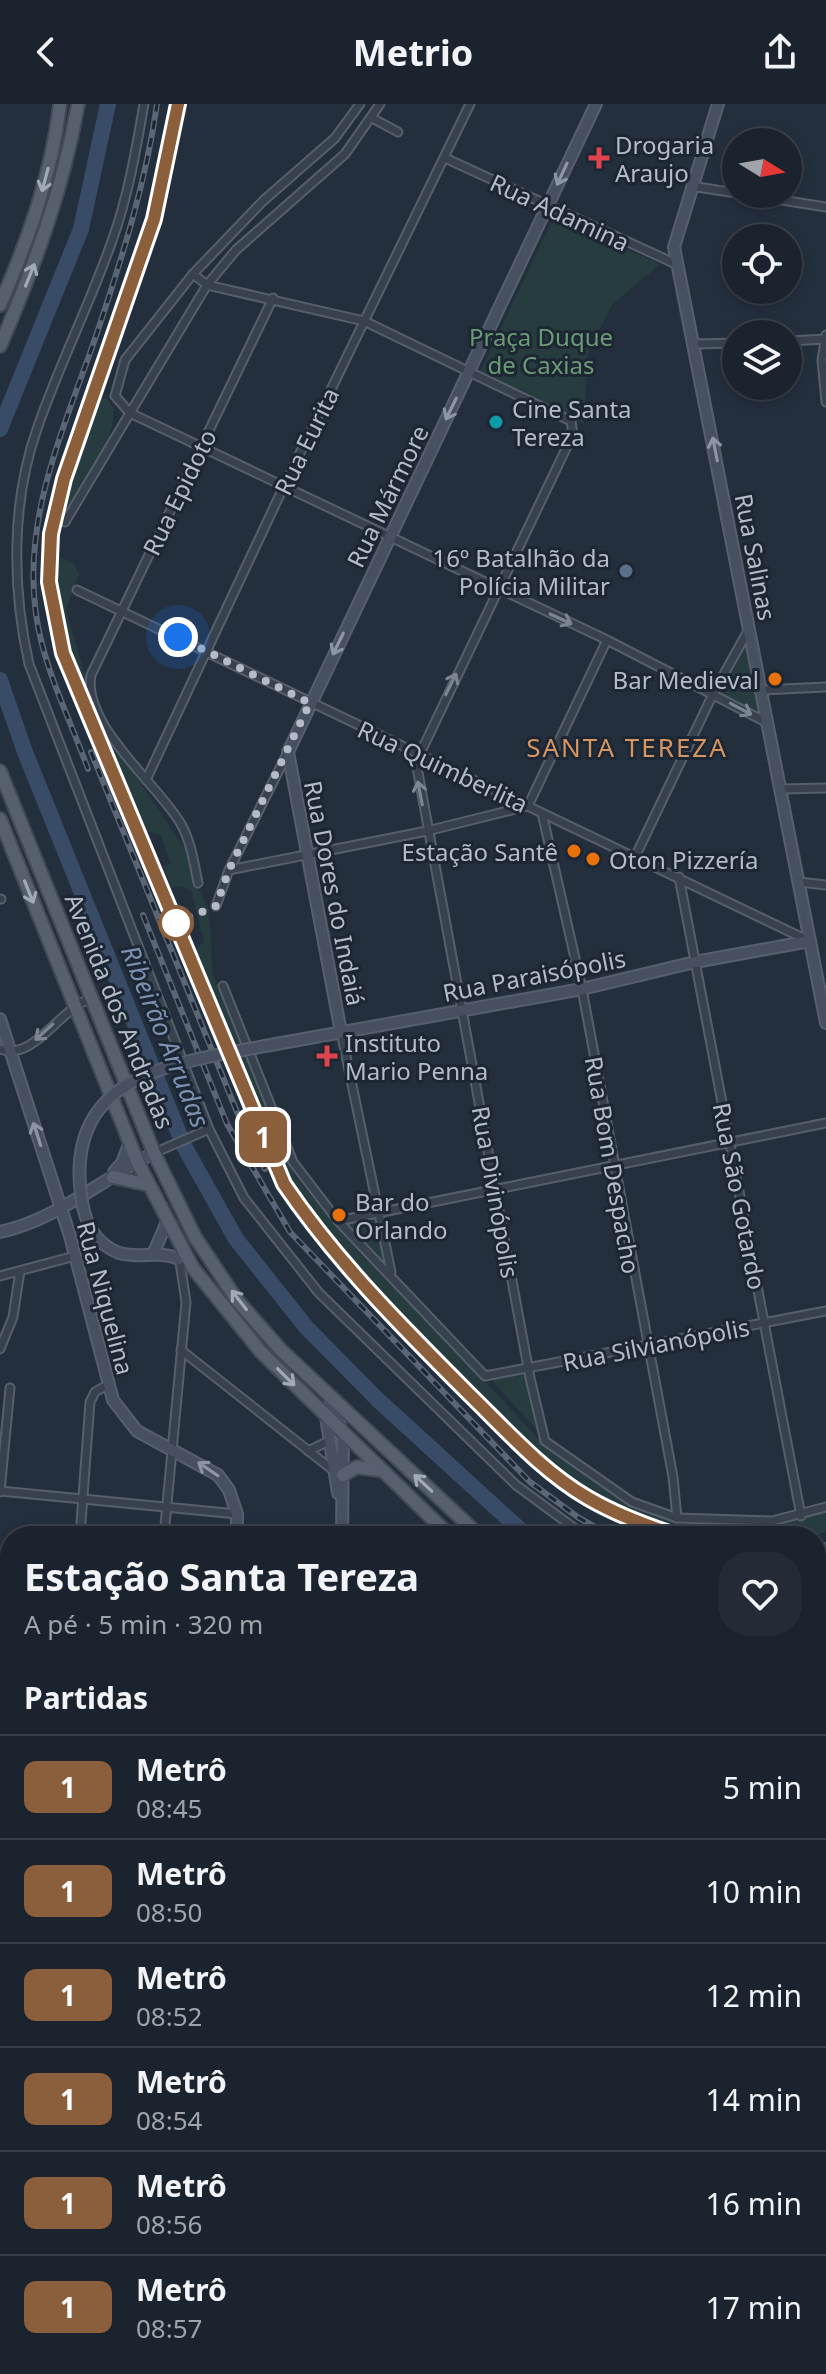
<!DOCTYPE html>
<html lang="pt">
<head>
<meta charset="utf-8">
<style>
	:root { --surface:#1b232e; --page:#242b36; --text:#f1f3f6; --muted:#a0a4aa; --line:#39404a }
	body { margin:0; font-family:"Noto Sans",sans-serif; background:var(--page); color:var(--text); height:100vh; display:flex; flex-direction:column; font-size:30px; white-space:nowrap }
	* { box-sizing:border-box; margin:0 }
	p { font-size:26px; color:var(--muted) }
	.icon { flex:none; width:44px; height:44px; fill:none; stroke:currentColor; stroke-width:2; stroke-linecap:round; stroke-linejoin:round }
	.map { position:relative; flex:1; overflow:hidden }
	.sheet { position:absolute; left:0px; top:1422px; width:826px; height:848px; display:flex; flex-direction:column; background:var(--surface); border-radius:32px 32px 0 0; box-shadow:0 4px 12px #0003,0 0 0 2px var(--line) }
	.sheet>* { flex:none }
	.badge { padding:0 16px; border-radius:12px; font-size:28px; line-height:52px }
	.needle { width:52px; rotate:101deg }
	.tools { position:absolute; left:722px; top:24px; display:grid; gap:16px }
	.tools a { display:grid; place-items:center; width:80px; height:80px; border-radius:50%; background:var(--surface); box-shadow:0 4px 12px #0003,0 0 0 2px var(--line); font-size:40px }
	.you { position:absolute; width:40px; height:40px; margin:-20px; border:6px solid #fff; border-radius:50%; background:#1a73e8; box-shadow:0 0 0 12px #1a73e833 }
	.map>.badge { position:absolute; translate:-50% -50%; box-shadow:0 0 0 4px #fff }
	h2 { padding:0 24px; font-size:30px; line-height:72px }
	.round { display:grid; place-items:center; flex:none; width:84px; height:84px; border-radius:32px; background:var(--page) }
	.head { display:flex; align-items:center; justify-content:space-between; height:136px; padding:0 24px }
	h1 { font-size:38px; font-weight:700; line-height:60px }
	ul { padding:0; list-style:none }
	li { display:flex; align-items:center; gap:24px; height:104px; padding:0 24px; border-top:2px solid var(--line) }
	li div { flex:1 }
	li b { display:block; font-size:30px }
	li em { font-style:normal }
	li .badge { min-width:88px; font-weight:700; text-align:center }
	header { display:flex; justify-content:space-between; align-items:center; height:104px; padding:0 24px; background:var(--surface); font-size:36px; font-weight:700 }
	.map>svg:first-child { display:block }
	.green { fill:#263c3f }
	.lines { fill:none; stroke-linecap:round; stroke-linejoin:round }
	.river { stroke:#394c67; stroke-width:16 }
	.street-casing { stroke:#565f6c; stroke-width:11 }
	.secondary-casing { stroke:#565f6c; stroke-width:14 }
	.primary-casing { stroke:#414a57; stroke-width:16 }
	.street { stroke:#38414e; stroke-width:7 }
	.secondary { stroke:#465061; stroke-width:10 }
	.primary { stroke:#56606e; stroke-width:12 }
	.rail-casing { stroke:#5a6575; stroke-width:6 }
	.rail { stroke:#1d2633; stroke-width:3; stroke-dasharray:9; stroke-linecap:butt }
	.secondary-bridge-casing { stroke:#565f6c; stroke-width:14; stroke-linecap:butt }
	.secondary-bridge { stroke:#465061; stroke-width:10 }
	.oneway { stroke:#8e96a5 }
	.oneway2 { stroke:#a1aab7 }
	.oneway3 { stroke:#7c8592 }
	.line-casing { stroke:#fff; stroke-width:18 }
	.line { stroke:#8b5e3c; stroke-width:12 }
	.walk { stroke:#b4bcc9; stroke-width:8; stroke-dasharray:0 14.4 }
	.health-dot { fill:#e0444e; stroke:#1d2633; stroke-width:3 }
	.culture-dot { fill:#0f9aa8; stroke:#1d2633; stroke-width:3 }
	.service-dot { fill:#5c6f8a; stroke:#1d2633; stroke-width:3 }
	.food-dot { fill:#e8710a; stroke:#1d2633; stroke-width:3 }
	.stop-dot { fill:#fff; stroke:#8b5e3c; stroke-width:4 }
	.labels { text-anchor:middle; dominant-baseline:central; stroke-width:6; stroke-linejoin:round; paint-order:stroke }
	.poi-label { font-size:24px; fill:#b4bcc9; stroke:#1d2633; text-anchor:start }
	.street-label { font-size:24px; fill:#b4bcc9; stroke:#1d2633 }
	.park-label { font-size:24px; fill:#6b9a76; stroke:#1d2633 }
	.neighbourhood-label { font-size:26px; letter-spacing:2px; fill:#d59563; stroke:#1d2633 }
	.water-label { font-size:26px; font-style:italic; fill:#7c92b1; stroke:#1d2633 }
</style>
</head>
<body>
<header><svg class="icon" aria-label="back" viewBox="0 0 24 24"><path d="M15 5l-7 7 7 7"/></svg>Metrio<svg class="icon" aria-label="share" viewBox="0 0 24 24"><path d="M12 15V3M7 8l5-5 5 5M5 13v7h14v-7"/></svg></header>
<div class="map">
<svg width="826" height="2270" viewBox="0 0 826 2270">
	<rect width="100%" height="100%" fill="#242f3e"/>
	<g class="green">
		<path d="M554,113L660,160L612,201L588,248L584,320L480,268Z"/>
		<path d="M107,294L114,305C113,313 113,322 110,330C97,370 51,407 60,453L74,460L79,470L66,506L85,570L86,587L99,617L185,745L194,777L209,806L213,871L296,1074L546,1343L628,1399L676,1416L700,1419L797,1416L826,1408V1428L812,1432H705L659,1423L593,1392L527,1343L417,1234L314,1122L284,1075L195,858V845L204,838L192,788L183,782L172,784L163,763L171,759L160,730L141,727C114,664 79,602 62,536C42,458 62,365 99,295Z"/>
		<path d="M747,540L759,610L721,589Z"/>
		<path d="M373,1111L388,1166L344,1118Z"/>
		<path d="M527,1268L543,1333L489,1273Z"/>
	</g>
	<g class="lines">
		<g class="river">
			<path d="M0,325L81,125L108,0"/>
			<path d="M0,576L25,648L184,1042L236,1135L306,1223L377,1295L527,1432"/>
			<path d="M816,1504L826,1503"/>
		</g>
		<g class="street-casing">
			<g id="street">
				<path d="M144,0C136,46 128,93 112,137C90,200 59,261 37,325C11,399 12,484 29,560L209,1025L244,1094L319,1189L516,1381L585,1432"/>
				<path d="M380,0L345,50L236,146L207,181L130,309L607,536L768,619"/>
				<path d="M372,14L398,28"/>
				<path d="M445,54L676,160"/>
				<path d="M691,82L736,89"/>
				<path d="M744,90L826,103"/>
				<path d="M193,170L207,181L364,217L571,317L573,330L416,658L530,1274L545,1337L632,1398L677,1414L772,1417L826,1403"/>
				<path d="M826,231L822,256L826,298"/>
				<path d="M788,237L826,235"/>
				<path d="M694,240L736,239"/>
				<path d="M65,418L130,309L115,292L125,256L193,170L263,97L335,34L360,0"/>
				<path d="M77,486L807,836"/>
				<path d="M762,586L826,583"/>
				<path d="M146,676L283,384L470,0"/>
				<path d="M781,685L826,684"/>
				<path d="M542,709L582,885L673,1373L677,1414"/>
				<path d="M636,751L713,590L749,525"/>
				<path d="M229,766L427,727L528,702L607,536"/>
				<path d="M679,773L801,1412"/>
				<path d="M799,778L826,781"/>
				<path d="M198,779C194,759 191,738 181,720C157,679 82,621 91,571L273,194"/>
				<path d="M0,795H1"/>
				<path d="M216,802L229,766L288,648"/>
				<path d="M223,882L293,1058L338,1117L485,1272L826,1207"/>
				<path d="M341,928L391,1168"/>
				<path d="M0,945C34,958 60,904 90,895"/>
				<path d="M154,1049L209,1025"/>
				<path d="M338,1117L826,1019"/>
				<path d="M0,1172L75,1152"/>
				<path d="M0,1245L13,1213L20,1167"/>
				<path d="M181,1246L334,1367"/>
				<path d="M308,1347L331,1336"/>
				<path d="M0,1387L237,1410"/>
				<path d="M0,1388L10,1284"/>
				<path d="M80,1432L90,1298L95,1288L109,1280"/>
				<path d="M164,1432L186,1198L179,1152"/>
				<path d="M816,1472L826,1470"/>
				<path d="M0,1532L10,1533"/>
				<path d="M816,1656L826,1638"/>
				<path d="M816,1676L826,1686"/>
				<path d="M0,1687L10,1688"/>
				<path d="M816,1793L826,1794"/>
				<path d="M0,1841L10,1842"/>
				<path d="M816,1909L826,1910"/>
				<path d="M816,1996L826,1981"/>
				<path d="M816,2006H826"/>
				<path d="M0,2024H10"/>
				<path d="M816,2168H826"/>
				<path d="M152,2260V2270"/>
				<path d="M368,2260L369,2270"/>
				<path d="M459,2260V2270"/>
				<path d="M547,2260V2270"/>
				<path d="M636,2260L637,2270"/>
				<path d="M727,2260V2270"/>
				<path d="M814,2260L815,2270"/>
			</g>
		</g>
		<g class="secondary-casing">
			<g id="secondary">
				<path d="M718,0L674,143L826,919"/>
				<path d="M0,915L70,1132L113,1296L137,1327L218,1371L229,1386L237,1410V1432"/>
				<path d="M341,928L288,648L596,0"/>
				<path d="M265,942L582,885L695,858L810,837"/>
				<path d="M114,1068L122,1059L130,1038"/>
				<path d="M0,1128C57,1116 103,1074 154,1049"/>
				<path d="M119,1149C140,1155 159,1146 179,1155"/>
				<path d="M153,1150L167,1118"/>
				<path d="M330,1294L343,1330L342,1432"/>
				<path d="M326,1313L338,1389"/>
				<path d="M0,2123L10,2111"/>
				<path d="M0,2207L10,2199"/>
				<path d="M0,2242L10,2241"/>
				<path d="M272,2260L284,2270"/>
				<path d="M308,2260L315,2270"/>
			</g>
		</g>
		<g class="primary-casing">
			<g id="primary">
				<path d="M0,201C28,136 52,70 60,0"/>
				<path d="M0,242C34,163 63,86 78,0"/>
				<path d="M0,667L154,1049L195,1133L237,1196L281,1246L480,1432"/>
				<path d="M0,715L138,1059L193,1164L261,1248L450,1432"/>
				<path d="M113,1073L149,1081"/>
				<path d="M343,1371L357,1363L378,1366"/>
				<path d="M816,1538L826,1537"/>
				<path d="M816,1556L826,1555"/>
			</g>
		</g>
		<use href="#street" class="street"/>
		<use href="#secondary" class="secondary"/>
		<use href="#primary" class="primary"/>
		<g class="rail-casing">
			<g id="rail">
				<path d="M178,0L154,115L64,375L51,430L49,478L63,549L284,1080C339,1160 401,1222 469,1290C507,1327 542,1367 588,1394C617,1411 647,1422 678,1432"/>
				<path d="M91,648L237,1008L265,1065"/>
				<path d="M88,665C70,615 43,563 36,510C22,411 66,320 97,229C122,154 146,78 157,0"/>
				<path d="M143,811L227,1020L290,1128L530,1378L579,1414L612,1432"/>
				<path d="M816,1442L826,1441"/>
				<path d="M816,1458L826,1456"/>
			</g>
		</g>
		<use href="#rail" class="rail"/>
		<g class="secondary-bridge-casing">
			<path id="secondary-bridge" d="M119,1149C93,1139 84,1116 81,1091C65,968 178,959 265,942"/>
		</g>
		<use href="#secondary-bridge" class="secondary-bridge"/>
	</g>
	<defs><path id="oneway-shaft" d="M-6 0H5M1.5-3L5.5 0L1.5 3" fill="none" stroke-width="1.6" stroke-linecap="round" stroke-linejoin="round" transform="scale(2)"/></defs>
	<g class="oneway">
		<use href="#oneway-shaft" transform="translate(562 70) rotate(115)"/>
		<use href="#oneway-shaft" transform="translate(451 305) rotate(116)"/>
		<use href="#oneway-shaft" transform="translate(715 345) rotate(-101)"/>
		<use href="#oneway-shaft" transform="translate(338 540) rotate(116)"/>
		<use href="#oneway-shaft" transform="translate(37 1030) rotate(-108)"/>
		<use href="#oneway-shaft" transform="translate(208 1365) rotate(-146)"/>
	</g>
	<g class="oneway2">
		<use href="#oneway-shaft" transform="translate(45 76) rotate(105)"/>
		<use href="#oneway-shaft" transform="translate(30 171) rotate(-68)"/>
		<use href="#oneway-shaft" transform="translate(29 788) rotate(68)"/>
		<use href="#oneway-shaft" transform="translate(239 1196) rotate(-128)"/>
		<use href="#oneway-shaft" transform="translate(286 1273) rotate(45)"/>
		<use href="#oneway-shaft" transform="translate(423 1379) rotate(-137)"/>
	</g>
	<g class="oneway3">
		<use href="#oneway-shaft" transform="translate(561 515) rotate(25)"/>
		<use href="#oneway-shaft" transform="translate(451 580) rotate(-64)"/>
		<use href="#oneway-shaft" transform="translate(741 605) rotate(28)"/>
		<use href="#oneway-shaft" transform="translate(420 689) rotate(-101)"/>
		<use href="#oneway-shaft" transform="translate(44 928) rotate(138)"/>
	</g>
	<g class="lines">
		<g class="line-casing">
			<path id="line" d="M178,0L154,115L64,375L51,430L49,478L63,549L284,1080C337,1158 402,1223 469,1290C507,1327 542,1367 588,1394C617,1411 647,1422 678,1432"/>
		</g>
		<use href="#line" class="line"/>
		<path class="walk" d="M176,819L216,802L229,766L310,599L178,533"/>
	</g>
	<g class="health-dot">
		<path d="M595 42h8v8h8v8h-8v8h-8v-8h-8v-8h8z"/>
		<path d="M323 940h8v8h8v8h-8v8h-8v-8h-8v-8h8z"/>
	</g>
	<circle class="culture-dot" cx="496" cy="318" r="8"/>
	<circle class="service-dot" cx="626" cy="467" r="8"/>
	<g class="food-dot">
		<circle cx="775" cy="575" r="8"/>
		<circle cx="574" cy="747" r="8"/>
		<circle cx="593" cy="755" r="8"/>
		<circle cx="339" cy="1111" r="8"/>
	</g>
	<circle class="stop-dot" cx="176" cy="819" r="16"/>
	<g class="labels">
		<g class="poi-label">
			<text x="615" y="40">Drogaria<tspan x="615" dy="28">Araujo</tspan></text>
			<text x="512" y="304">Cine Santa<tspan x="512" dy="28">Tereza</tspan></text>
			<text x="610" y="453" text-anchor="end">16º Batalhão da<tspan x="610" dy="28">Polícia Militar</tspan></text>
			<text x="759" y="575" text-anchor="end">Bar Medieval</text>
			<text x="558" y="747" text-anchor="end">Estação Santê</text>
			<text x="609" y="755">Oton Pizzería</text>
			<text x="345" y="938">Instituto<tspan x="345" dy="28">Mario Penna</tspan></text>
			<text x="355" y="1097">Bar do<tspan x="355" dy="28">Orlando</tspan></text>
		</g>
		<g class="street-label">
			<text transform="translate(560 108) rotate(25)">Rua Adamina</text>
			<text transform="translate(306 337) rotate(-64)">Rua Eurita</text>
			<text transform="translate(179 388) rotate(-64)">Rua Epidoto</text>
			<text transform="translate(387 392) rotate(-64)">Rua Mármore</text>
			<text transform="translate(756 453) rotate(79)">Rua Salinas</text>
			<text transform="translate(443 662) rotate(25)">Rua Quimberlita</text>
			<text transform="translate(335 789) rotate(79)">Rua Dores do Indaiá</text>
			<text transform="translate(534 871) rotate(-11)">Rua Paraisópolis</text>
			<text transform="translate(120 907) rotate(68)">Avenida dos Andradas</text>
			<text transform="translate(613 1061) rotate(80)">Rua Bom Despacho</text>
			<text transform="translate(496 1088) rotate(80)">Rua Divinópolis</text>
			<text transform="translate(740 1092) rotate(79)">Rua São Gotardo</text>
			<text transform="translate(106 1194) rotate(75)">Rua Niquelina</text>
			<text transform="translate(656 1240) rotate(-11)">Rua Silvianópolis</text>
		</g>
		<g class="park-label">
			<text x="541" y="232">Praça Duque<tspan x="541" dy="28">de Caxias</tspan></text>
		</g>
		<g class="neighbourhood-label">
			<text x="627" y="643">SANTA TEREZA</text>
		</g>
		<g class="water-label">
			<text transform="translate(166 932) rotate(68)">Ribeirão Arrudas</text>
		</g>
	</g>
</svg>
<div class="tools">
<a><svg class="needle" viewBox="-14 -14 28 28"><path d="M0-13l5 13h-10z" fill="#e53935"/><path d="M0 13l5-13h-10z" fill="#a0a4aa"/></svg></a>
<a><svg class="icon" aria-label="locate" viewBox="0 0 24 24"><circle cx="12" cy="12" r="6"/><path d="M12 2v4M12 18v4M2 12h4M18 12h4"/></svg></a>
<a><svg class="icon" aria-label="layers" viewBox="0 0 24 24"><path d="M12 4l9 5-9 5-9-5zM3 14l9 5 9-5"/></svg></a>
</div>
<div class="you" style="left:178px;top:533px"></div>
<b class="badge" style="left:263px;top:1033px;background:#8b5e3c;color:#fff">1</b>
<section class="sheet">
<div class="head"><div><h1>Estação Santa Tereza</h1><p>A pé · 5 min · 320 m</p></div><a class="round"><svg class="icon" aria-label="heart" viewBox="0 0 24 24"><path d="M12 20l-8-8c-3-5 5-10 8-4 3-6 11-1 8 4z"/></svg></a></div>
<h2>Partidas</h2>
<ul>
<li><span class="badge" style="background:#8b5e3c;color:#fff">1</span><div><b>Metrô</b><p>08:45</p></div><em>5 min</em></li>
<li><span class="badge" style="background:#8b5e3c;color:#fff">1</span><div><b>Metrô</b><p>08:50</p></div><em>10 min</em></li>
<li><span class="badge" style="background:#8b5e3c;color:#fff">1</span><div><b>Metrô</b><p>08:52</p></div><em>12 min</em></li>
<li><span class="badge" style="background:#8b5e3c;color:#fff">1</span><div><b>Metrô</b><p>08:54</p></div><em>14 min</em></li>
<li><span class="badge" style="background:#8b5e3c;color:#fff">1</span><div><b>Metrô</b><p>08:56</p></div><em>16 min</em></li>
<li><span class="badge" style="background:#8b5e3c;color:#fff">1</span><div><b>Metrô</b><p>08:57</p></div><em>17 min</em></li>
</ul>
</section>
</div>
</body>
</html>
